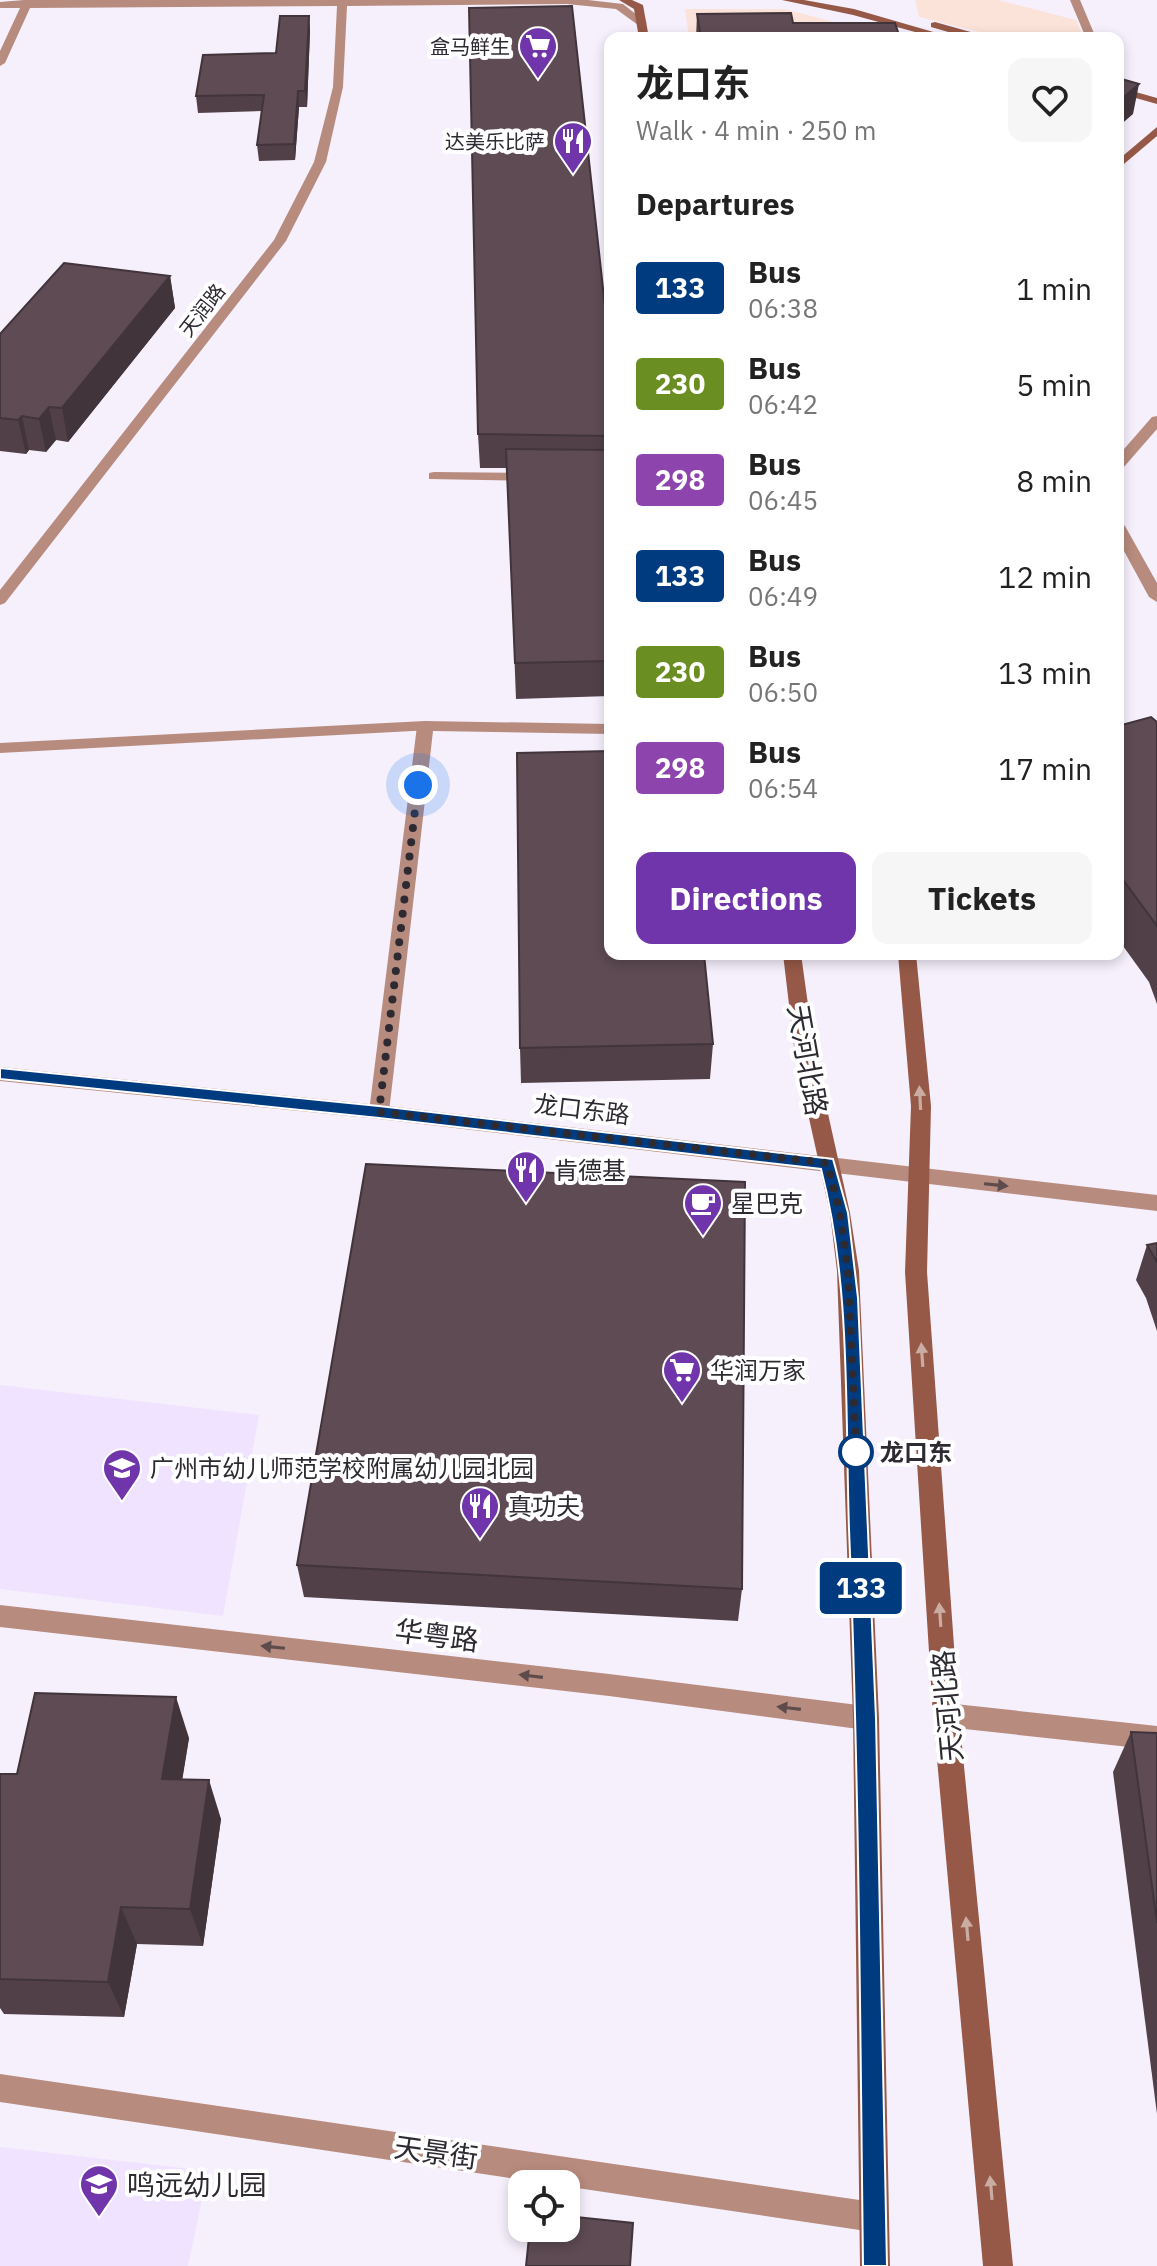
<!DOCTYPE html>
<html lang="en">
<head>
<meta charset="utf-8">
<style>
	:root { --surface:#fff; --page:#f6f6f6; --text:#222; --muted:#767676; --accent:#7035ab }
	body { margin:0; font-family:"IBM Plex Sans","Noto Sans SC",sans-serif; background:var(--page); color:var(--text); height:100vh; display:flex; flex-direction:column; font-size:30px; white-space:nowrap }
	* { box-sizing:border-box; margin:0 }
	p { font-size:26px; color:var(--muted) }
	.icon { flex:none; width:44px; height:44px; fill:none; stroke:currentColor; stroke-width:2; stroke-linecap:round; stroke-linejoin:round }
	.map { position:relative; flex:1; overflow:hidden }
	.side { position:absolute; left:604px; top:32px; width:520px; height:928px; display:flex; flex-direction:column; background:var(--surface); border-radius:16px; box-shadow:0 4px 12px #0003 }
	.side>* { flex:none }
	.badge { padding:0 16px; border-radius:6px; font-size:28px; line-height:52px }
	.controls { position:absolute; left:508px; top:2170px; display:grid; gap:16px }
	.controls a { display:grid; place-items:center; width:72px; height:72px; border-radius:16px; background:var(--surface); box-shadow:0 4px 12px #0003; font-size:40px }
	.you { position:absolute; width:40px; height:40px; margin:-20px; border:6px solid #fff; border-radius:50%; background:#1a73e8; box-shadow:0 0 0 12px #1a73e833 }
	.map>.badge { position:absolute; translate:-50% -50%; box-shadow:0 0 0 4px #fff }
	h2 { padding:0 32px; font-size:30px; line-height:72px }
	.round { display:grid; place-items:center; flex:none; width:84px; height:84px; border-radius:16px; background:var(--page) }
	.overview { display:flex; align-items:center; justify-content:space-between; height:136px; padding:0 32px }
	h1 { font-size:38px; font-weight:700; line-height:60px }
	.cta { display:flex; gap:16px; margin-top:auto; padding:16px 32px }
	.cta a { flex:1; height:92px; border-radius:16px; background:var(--accent); color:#fff; font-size:32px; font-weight:700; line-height:92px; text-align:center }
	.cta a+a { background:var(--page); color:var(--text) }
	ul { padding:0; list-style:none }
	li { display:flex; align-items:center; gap:24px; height:96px; padding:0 32px }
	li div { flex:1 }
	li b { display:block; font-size:30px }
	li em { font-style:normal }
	li .badge { min-width:88px; font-weight:700; text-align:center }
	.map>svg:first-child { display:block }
	.commercial { fill:#fbe3d9 }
	.built { fill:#f0e3ff }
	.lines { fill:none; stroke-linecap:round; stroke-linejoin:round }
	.service { fill:#b78b7e; fill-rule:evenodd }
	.minor { fill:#b78b7e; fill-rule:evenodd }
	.tertiary { fill:#b78b7e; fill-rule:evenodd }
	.secondary { fill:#965947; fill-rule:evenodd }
	.wall { fill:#514048 }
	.shaded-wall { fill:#42343b }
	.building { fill:#5e4b54; stroke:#42343b; stroke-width:2 }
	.oneway { fill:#caaca3 }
	.oneway2 { fill:#5e4c4d }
	.line { fill:#003b80; stroke:#fff; stroke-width:2 }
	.walk { stroke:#2e2a32; stroke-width:8; stroke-dasharray:0 14.4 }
	.stop-dot { fill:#fff; stroke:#003b80; stroke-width:4 }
	.labels { text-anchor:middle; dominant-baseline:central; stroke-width:8; stroke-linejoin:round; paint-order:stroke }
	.far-poi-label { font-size:20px; fill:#2e2a32; stroke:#fff; text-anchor:end }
	.far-street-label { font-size:20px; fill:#2e2a32; stroke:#fff }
	.street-label { font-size:24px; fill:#2e2a32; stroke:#fff }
	.poi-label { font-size:24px; fill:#2e2a32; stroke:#fff; text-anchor:start }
	.stop-label { font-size:24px; font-weight:bold; fill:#2e2a32; stroke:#fff; text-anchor:start }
	.near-street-label { font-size:28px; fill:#2e2a32; stroke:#fff }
	.near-poi-label { font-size:28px; fill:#2e2a32; stroke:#fff; text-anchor:start }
</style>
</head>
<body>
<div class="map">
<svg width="1157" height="2266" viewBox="0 0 1157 2266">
	<rect width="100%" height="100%" fill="#f6f0fd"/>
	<g class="commercial">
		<path d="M915,0H998L1076,20L1084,38H1004L919,17Z"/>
		<path d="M685,9H785L893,38H689Z"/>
	</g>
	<g class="built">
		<path d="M0,1385L259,1415L223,1616L0,1589Z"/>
		<path d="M0,2147L208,2171L188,2266H0Z"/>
	</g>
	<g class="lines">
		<g class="service">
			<path d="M1070,0H1080L1096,38H1086Z"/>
			<path d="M425,721L431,722L433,726L431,730L0,753V743Z"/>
			<path d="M946,1703L1157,1726V1750L946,1727L937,1723L933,1715L937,1707Z"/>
		</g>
		<g class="minor">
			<path d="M434,472L534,473L541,477L534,481L429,479V473Z"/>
			<path d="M1118,522L1125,526L1157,583V602L1149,597L1118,540Z"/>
			<path d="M425,721L610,724V734L433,731L389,1112L386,1117H372L369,1112L417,726Z"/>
			<path d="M0,2074L873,2202L883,2207L888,2217L883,2227L873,2232L0,2102Z"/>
		</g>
		<g class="tertiary">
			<path d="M24,0H588L623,4L647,23L638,25L616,9L567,4L347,6L343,87L326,162L286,241L5,603L0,605V590L274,240L314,162L333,87L337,6L30,8L5,63L0,66V51L20,8H0V2Z"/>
			<path d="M1157,416V429L1123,468L1118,469V456L1152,417Z"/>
			<path d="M0,1067L379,1105L1157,1195V1211L379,1119L0,1081Z"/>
			<path d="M0,1605L609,1674L866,1706L875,1710L879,1718L875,1726L866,1730L609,1696L0,1627Z"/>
		</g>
		<g class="secondary">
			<path d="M619,0H632L643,5L649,38H639L634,9Z"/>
			<path d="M782,0H804L854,9L954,38H937L853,15Z"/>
			<path d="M935,22L985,36L986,38H969L931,27V23Z"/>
			<path d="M1118,87L1157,98V104L1118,93Z"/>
			<path d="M1157,127V136L1118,169V160Z"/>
			<path d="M783,954H801L815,1055L850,1213L859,1271L879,1718L890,2266H860L853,1718L837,1271L830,1213L795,1055Z"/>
			<path d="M898,954H916L931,1106L927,1272L959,1715L1013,2266H983L933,1715L905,1272L911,1106Z"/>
		</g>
	</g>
	<g class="wall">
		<path d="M697,14L793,23L900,38H696Z"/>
		<path d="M309,16L310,31L307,107H299L295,160L259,161L257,145L262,111L198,113L196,96L276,53Z"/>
		<path d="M170,276L175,308L68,442L56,440L46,452L29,450L26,454L0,451V334Z"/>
		<path d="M610,352V696L516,699L507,468H480L478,434Z"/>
		<path d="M1157,722V1004L1149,982L1118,939V726Z"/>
		<path d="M713,1044L710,1079L521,1083L520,1048Z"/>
		<path d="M1157,1243V1331L1146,1298L1136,1280L1147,1245Z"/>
		<path d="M297,1565L742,1589L738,1621L304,1597Z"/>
		<path d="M1131,1732L1157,1733V2114L1113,1772Z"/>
		<path d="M189,1738L182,1779L221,1819L203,1946L137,1944L124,2017L4,2014L0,2008V1774H17Z"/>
	</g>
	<g class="shaded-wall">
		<path d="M309,16L310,31L307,107L305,91Z"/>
		<path d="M1139,84L1133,114L1118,127V102Z"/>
		<path d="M298,91L299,107L295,160L294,144Z"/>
		<path d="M170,276L175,308L68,442L62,408Z"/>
		<path d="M49,407L56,440L46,452L39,419Z"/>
		<path d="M22,416L29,450L26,454L18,420Z"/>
		<path d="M176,1697L189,1738L176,1819L162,1779Z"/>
		<path d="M209,1780L221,1819L203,1946L190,1909Z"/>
		<path d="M121,1907L137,1944L124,2017L108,1982Z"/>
	</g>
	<g class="building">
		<path d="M572,6L610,352V436L478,434L469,8Z"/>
		<path d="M791,13L793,23H895L900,38H701L697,14Z"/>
		<path d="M280,16H309L305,91H298L294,144L257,145L264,95L196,96L203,55L276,53Z"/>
		<path d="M1118,78L1139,84L1118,102Z"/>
		<path d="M64,263L170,276L62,408L49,407L39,419L22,416L18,420L0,418V334Z"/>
		<path d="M506,449L610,450V661L515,663Z"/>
		<path d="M1151,717L1157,722V926L1118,873V726Z"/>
		<path d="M610,751V954H704L713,1044L520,1048L517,753Z"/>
		<path d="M366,1164L745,1182L742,1589L297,1565Z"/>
		<path d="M1157,1243V1262L1147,1245Z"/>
		<path d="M35,1693L176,1697L162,1779L209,1780L190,1909L121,1907L108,1982L0,1979V1774H17Z"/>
		<path d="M1131,1732L1157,1733V1923Z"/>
		<path d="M566,2216L633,2223L630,2266H526L530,2228H566Z"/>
	</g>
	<defs><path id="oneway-solid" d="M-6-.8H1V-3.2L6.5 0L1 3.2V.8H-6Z" transform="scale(2)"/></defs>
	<g class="oneway">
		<use href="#oneway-solid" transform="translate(920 1098) rotate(-93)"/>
		<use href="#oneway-solid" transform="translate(922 1355) rotate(-94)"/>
		<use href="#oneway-solid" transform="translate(940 1615) rotate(-94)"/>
		<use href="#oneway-solid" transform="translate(967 1929) rotate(-95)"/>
		<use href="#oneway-solid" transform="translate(991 2188) rotate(-95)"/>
	</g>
	<g class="oneway2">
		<use href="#oneway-solid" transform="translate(996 1185) rotate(6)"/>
		<use href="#oneway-solid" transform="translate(273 1647) rotate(-174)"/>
		<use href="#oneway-solid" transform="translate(531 1676) rotate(-173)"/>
		<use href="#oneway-solid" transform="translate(789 1708) rotate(-173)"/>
	</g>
	<path class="line" d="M0,1068L379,1106L833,1159L848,1213L858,1298L876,1718L887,2266H863C860,2020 859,1775 849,1529C845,1410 851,1284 821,1169L379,1118L0,1079Z"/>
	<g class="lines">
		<path class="walk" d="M418,785L379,1112L827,1163L840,1213L848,1271L856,1452"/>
	</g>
	<defs>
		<g id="supermarket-pin" transform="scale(2)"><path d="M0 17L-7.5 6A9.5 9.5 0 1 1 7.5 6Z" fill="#7035ab" stroke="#fff"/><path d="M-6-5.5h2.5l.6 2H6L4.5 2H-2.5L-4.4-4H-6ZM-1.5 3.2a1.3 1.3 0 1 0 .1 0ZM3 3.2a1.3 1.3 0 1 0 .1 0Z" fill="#fff"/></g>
		<g id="restaurant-pin" transform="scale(2)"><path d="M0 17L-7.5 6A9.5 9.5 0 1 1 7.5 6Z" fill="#7035ab" stroke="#fff"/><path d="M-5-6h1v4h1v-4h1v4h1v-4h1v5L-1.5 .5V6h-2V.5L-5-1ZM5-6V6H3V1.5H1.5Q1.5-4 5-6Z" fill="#fff"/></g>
		<g id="cafe-pin" transform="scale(2)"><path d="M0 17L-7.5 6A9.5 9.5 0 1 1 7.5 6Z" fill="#7035ab" stroke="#fff"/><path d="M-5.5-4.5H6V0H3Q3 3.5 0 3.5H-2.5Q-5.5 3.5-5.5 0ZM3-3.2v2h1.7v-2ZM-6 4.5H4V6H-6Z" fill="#fff"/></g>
		<g id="school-pin" transform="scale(2)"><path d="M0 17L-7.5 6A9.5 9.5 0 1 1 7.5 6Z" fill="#7035ab" stroke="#fff"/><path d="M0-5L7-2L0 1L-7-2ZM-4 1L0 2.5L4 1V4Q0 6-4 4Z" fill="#fff"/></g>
	</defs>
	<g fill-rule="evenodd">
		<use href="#supermarket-pin" x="538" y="46"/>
		<use href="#restaurant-pin" x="573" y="141"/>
		<use href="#restaurant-pin" x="526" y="1170"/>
		<use href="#cafe-pin" x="703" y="1203"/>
		<use href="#supermarket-pin" x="682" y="1370"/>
		<use href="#school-pin" x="122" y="1468"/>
		<use href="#restaurant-pin" x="480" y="1506"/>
		<use href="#school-pin" x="99" y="2184"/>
	</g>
	<circle class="stop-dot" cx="856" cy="1452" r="16"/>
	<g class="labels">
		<g class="far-poi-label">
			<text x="510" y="46">盒马鲜生</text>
			<text x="545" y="141">达美乐比萨</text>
		</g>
		<g class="far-street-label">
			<text transform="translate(202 310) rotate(-52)">天润路</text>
		</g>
		<g class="street-label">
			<text transform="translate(582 1109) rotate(7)">龙口东路</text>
		</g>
		<g class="poi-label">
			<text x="554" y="1170">肯德基</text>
			<text x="731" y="1203">星巴克</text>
			<text x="710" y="1370">华润万家</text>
			<text x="150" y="1468">广州市幼儿师范学校附属幼儿园北园</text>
			<text x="508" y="1506">真功夫</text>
		</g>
		<g class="stop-label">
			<text x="880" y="1452">龙口东</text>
		</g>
		<g class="near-street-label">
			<text transform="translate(808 1060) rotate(80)">天河北路</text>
			<text transform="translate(437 1635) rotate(7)">华粤路</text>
			<text transform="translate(947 1706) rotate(-95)">天河北路</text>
			<text transform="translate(436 2152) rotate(8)">天景街</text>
		</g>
		<g class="near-poi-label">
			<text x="127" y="2184">鸣远幼儿园</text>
		</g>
	</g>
</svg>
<div class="controls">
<a><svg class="icon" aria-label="locate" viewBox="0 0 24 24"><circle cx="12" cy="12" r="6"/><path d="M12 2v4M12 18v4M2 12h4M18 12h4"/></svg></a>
</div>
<div class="you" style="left:418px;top:785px"></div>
<b class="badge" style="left:861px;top:1588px;background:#003b80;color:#fff">133</b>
<section class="side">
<div class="overview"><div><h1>龙口东</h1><p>Walk · 4 min · 250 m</p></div><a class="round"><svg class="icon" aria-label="heart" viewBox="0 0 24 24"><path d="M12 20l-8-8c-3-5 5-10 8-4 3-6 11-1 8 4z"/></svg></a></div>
<h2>Departures</h2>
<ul>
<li><span class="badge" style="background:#003b80;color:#fff">133</span><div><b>Bus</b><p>06:38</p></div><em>1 min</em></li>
<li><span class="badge" style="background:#6b8e23;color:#fff">230</span><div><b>Bus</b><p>06:42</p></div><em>5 min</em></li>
<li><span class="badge" style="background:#8e44ad;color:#fff">298</span><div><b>Bus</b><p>06:45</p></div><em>8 min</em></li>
<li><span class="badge" style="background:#003b80;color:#fff">133</span><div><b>Bus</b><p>06:49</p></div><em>12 min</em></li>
<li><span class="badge" style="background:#6b8e23;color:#fff">230</span><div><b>Bus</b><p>06:50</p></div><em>13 min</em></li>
<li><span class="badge" style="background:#8e44ad;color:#fff">298</span><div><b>Bus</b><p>06:54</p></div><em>17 min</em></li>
</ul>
<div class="cta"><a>Directions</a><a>Tickets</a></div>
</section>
</div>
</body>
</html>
